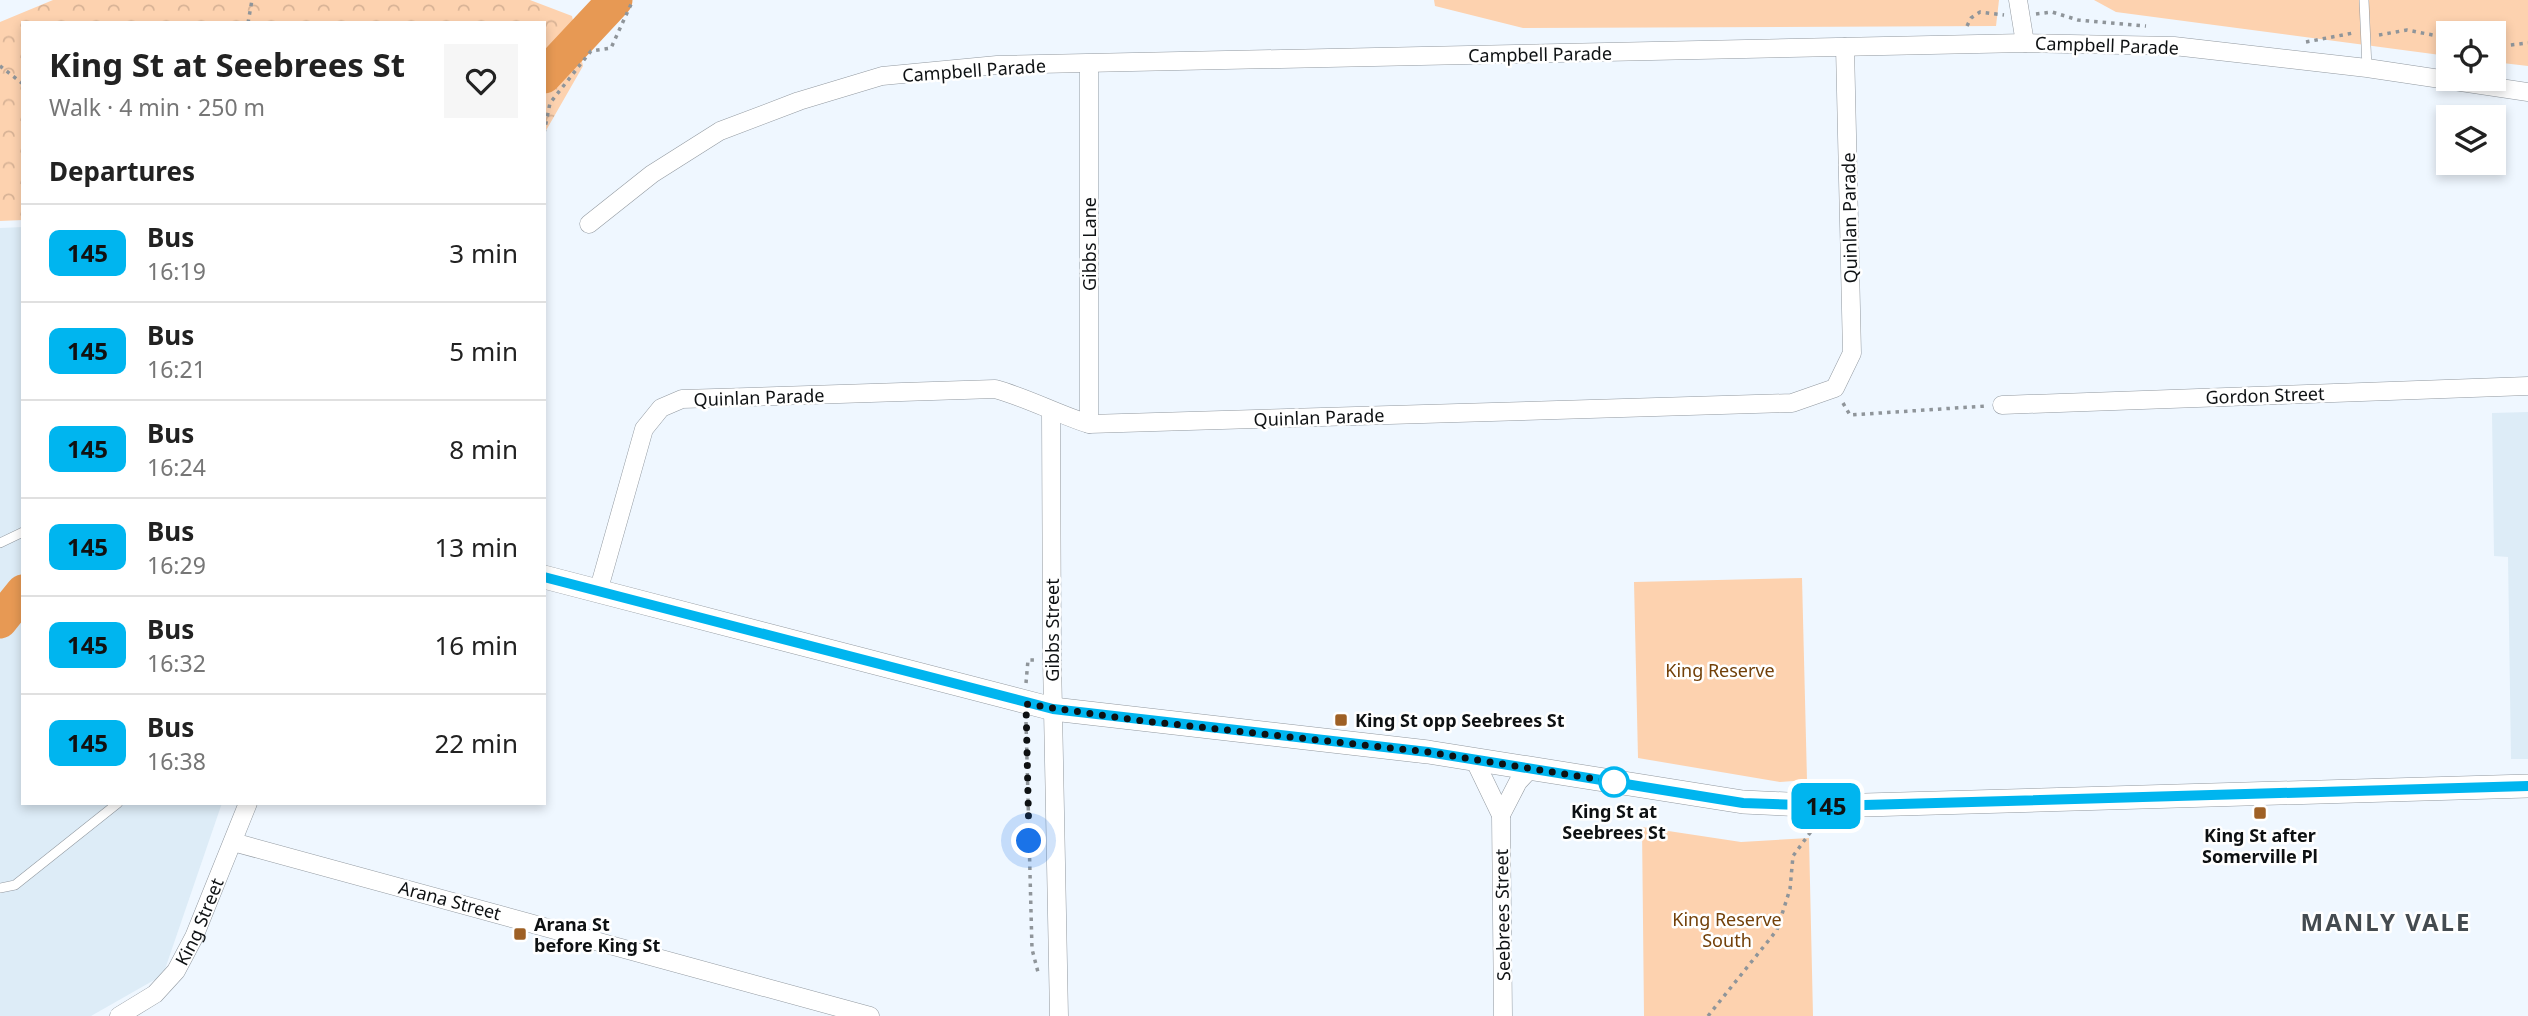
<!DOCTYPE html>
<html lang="en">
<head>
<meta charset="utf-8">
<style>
	:root { --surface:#fff; --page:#f6f6f6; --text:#222; --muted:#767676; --line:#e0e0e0 }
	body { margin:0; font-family:"Noto Sans",sans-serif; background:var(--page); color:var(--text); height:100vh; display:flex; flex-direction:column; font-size:26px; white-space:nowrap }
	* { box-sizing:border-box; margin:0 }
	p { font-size:23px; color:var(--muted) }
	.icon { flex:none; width:38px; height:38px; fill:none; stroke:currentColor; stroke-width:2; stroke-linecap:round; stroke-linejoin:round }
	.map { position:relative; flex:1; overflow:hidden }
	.details { position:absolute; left:21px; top:21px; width:525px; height:784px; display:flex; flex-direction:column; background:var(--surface); border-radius:0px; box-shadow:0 4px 10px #0003 }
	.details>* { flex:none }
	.badge { padding:0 14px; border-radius:10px; font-size:24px; line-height:46px }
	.fabs { position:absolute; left:2436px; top:21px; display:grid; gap:14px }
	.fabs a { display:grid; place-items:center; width:70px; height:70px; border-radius:0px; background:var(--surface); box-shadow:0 4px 10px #0003; font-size:35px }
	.you { position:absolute; width:35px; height:35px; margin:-18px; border:5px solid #fff; border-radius:50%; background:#1a73e8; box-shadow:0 0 0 10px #1a73e833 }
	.map>.badge { position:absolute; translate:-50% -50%; box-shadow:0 0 0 4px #fff }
	h2 { padding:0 28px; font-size:26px; line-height:63px }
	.round { display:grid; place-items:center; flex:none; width:74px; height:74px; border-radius:0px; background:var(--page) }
	.summary { display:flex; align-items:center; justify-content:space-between; height:119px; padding:0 28px }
	h1 { font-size:33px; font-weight:700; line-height:52px }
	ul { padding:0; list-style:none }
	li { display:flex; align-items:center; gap:21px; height:98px; padding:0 28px; border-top:2px solid var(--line) }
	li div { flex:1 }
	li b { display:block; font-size:26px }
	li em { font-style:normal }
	li .badge { min-width:77px; font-weight:700; text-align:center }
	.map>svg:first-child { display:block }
	.built { fill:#ddecf7 }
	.green { fill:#fdd2af }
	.forest { fill:url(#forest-crowns) }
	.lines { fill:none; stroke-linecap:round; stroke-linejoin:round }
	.river { stroke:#e79954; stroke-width:35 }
	.lane-casing { stroke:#9299a0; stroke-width:10 }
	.street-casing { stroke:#9299a0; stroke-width:19 }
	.secondary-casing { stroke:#9299a0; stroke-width:24 }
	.path { stroke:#8f959a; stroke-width:3.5; stroke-dasharray:3.5 5; stroke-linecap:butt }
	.lane { stroke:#fff; stroke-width:9 }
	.street { stroke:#fff; stroke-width:18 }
	.secondary { stroke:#fff; stroke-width:23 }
	.line-casing { stroke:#fff; stroke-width:16 }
	.line { stroke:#00b5ef; stroke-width:10 }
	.walk { stroke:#0e1113; stroke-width:7; stroke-dasharray:0 12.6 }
	.poi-dot { fill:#9e6025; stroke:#fff; stroke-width:2.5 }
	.stop-dot { fill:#fff; stroke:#00b5ef; stroke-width:3.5 }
	.labels { text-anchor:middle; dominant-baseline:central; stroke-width:5; stroke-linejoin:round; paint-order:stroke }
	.street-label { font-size:18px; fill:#0e1113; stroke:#fff }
	.park-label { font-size:18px; fill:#724009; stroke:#fff }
	.poi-label { font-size:18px; font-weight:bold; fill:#0e1113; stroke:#fff; text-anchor:start }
	.stop-label { font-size:18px; font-weight:bold; fill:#0e1113; stroke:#fff }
	.district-label { font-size:24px; font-weight:bold; letter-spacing:2px; fill:#444b50; stroke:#fff }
</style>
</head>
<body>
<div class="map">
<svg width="2528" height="1016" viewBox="0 0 2528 1016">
	<defs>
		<pattern id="forest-crowns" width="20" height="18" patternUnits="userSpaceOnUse" patternTransform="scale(1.75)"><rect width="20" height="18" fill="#fdd2af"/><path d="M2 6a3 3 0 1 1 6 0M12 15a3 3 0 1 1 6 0" fill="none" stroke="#d8b396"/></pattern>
	</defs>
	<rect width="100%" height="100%" fill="#eff7ff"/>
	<g class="built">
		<path d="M23,227V803H222L163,975L91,1016H0V228Z"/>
		<path d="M2528,412V759H2511L2508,557L2494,556L2492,413Z"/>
	</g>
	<g class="green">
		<path d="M1434,0H1999L1996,26L1523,28L1435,6Z"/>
		<path d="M2094,0H2528V66L2494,62V33H2448V56L2116,12Z"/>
		<path d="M1802,578L1807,780L1780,782L1638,758L1634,582Z"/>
		<path d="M1642,827L1741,842L1809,838L1813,1016H1644Z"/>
	</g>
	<path class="forest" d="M53,0H530L572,16L583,66L544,134V23H23V220L0,221V22Z"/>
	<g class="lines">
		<g class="river">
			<path d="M544,76L615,0"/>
			<path d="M0,621L23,592"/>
		</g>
		<g class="lane-casing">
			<g id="lane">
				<path d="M2364,0L2367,68"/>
				<path d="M0,543L23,532"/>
				<path d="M0,888L15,885L118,803"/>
			</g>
		</g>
		<g class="street-casing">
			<g id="street">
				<path d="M2018,0L2025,43"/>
				<path d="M1089,64V424"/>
				<path d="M589,224L652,174L720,131L799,101L882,76L997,65L2025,43L2174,46L2367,68L2528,92"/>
				<path d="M2002,405L2528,386"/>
				<path d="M1051,412L1052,659L1059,1016"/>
				<path d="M598,592L644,429L661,408L682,399L995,389C1028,398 1057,414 1089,424L1792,403L1835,388L1852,353L1845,47"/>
				<path d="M1474,759L1501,815L1503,1016"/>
				<path d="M1501,815L1518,782L1531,768"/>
				<path d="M233,842L870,1016"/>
				<path id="s1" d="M119,1016L155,994L176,971L194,937L248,803"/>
			</g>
		</g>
		<g class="secondary-casing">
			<path id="secondary" d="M544,577L1053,709L1428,752L1743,802L1829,806L2528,786"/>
		</g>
		<g class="path">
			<path d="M2036,14L2052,12L2078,20L2146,26"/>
			<path d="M248,23L252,0"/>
			<path d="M1967,26L1971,18L1980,12L2004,15"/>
			<path d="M2379,35L2407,30L2448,38"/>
			<path d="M2306,42L2353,33"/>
			<path d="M2494,47L2528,43"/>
			<path d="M0,66L23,84"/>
			<path d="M544,133L550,103L591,51L611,48L633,0"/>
			<path d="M1843,403L1850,415L1986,406"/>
			<path d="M1026,683L1028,660H1036"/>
			<path d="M1026,722L1032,949L1039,976"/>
			<path d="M1708,1016L1777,930L1790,889L1793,856L1815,826"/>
		</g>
		<use href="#lane" class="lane"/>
		<use href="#street" class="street"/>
		<use href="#secondary" class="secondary"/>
	</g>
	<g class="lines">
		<g class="line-casing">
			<path id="line" d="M544,577L1053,709L1428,752L1743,803L1829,806L2528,786"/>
		</g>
		<use href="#line" class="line"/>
		<path class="walk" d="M1029,841L1026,704L1135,720L1428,752L1614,782"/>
	</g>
	<g class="poi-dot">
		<rect x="1334" y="713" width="14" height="14" rx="3.5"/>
		<rect x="2253" y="806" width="14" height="14" rx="3.5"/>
		<rect x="513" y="927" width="14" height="14" rx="3.5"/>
	</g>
	<circle class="stop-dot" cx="1614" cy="782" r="14"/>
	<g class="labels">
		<g class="street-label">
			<text transform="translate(2107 45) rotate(2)">Campbell Parade</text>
			<text transform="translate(1540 54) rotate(-1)">Campbell Parade</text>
			<text transform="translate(974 70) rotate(-4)">Campbell Parade</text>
			<text transform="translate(1849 218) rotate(-91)">Quinlan Parade</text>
			<text transform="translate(1089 244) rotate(-90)">Gibbs Lane</text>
			<text transform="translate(2265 395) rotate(-2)">Gordon Street</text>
			<text transform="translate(759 397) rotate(-2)">Quinlan Parade</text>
			<text transform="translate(1319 417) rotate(-2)">Quinlan Parade</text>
			<text transform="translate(1052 630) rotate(-90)">Gibbs Street</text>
			<text transform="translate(450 900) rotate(15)">Arana Street</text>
			<text transform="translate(1502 915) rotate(-91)">Seebrees Street</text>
			<text stroke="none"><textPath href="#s1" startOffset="128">King Street</textPath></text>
		</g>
		<g class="park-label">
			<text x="1720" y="670">King Reserve</text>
			<text x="1727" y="919">King Reserve<tspan x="1727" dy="21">South</tspan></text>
		</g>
		<g class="poi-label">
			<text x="1355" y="720">King St opp Seebrees St</text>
			<text x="2260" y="835" text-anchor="middle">King St after<tspan x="2260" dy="21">Somerville Pl</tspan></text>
			<text x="534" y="924">Arana St<tspan x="534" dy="21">before King St</tspan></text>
		</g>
		<g class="stop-label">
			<text x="1614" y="811">King St at<tspan x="1614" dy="21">Seebrees St</tspan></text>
		</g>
		<g class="district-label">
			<text x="2386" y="921">MANLY VALE</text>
		</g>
	</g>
</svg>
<div class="fabs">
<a><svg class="icon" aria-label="locate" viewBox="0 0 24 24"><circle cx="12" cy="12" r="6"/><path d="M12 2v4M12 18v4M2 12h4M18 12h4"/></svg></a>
<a><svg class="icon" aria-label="layers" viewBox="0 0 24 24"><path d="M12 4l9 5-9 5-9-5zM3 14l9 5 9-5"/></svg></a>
</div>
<div class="you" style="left:1029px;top:841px"></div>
<b class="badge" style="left:1826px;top:806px;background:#00b5ef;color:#111">145</b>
<section class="details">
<div class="summary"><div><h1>King St at Seebrees St</h1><p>Walk · 4 min · 250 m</p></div><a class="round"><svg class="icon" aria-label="heart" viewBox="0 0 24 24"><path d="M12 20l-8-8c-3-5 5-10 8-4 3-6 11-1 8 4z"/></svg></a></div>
<h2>Departures</h2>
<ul>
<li><span class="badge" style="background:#00b5ef;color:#111">145</span><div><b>Bus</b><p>16:19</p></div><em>3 min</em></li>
<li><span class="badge" style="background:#00b5ef;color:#111">145</span><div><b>Bus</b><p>16:21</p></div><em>5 min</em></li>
<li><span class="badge" style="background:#00b5ef;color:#111">145</span><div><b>Bus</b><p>16:24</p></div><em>8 min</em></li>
<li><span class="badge" style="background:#00b5ef;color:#111">145</span><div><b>Bus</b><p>16:29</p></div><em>13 min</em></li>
<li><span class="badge" style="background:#00b5ef;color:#111">145</span><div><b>Bus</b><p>16:32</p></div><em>16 min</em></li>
<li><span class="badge" style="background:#00b5ef;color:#111">145</span><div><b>Bus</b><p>16:38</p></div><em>22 min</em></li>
</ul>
</section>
</div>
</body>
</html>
